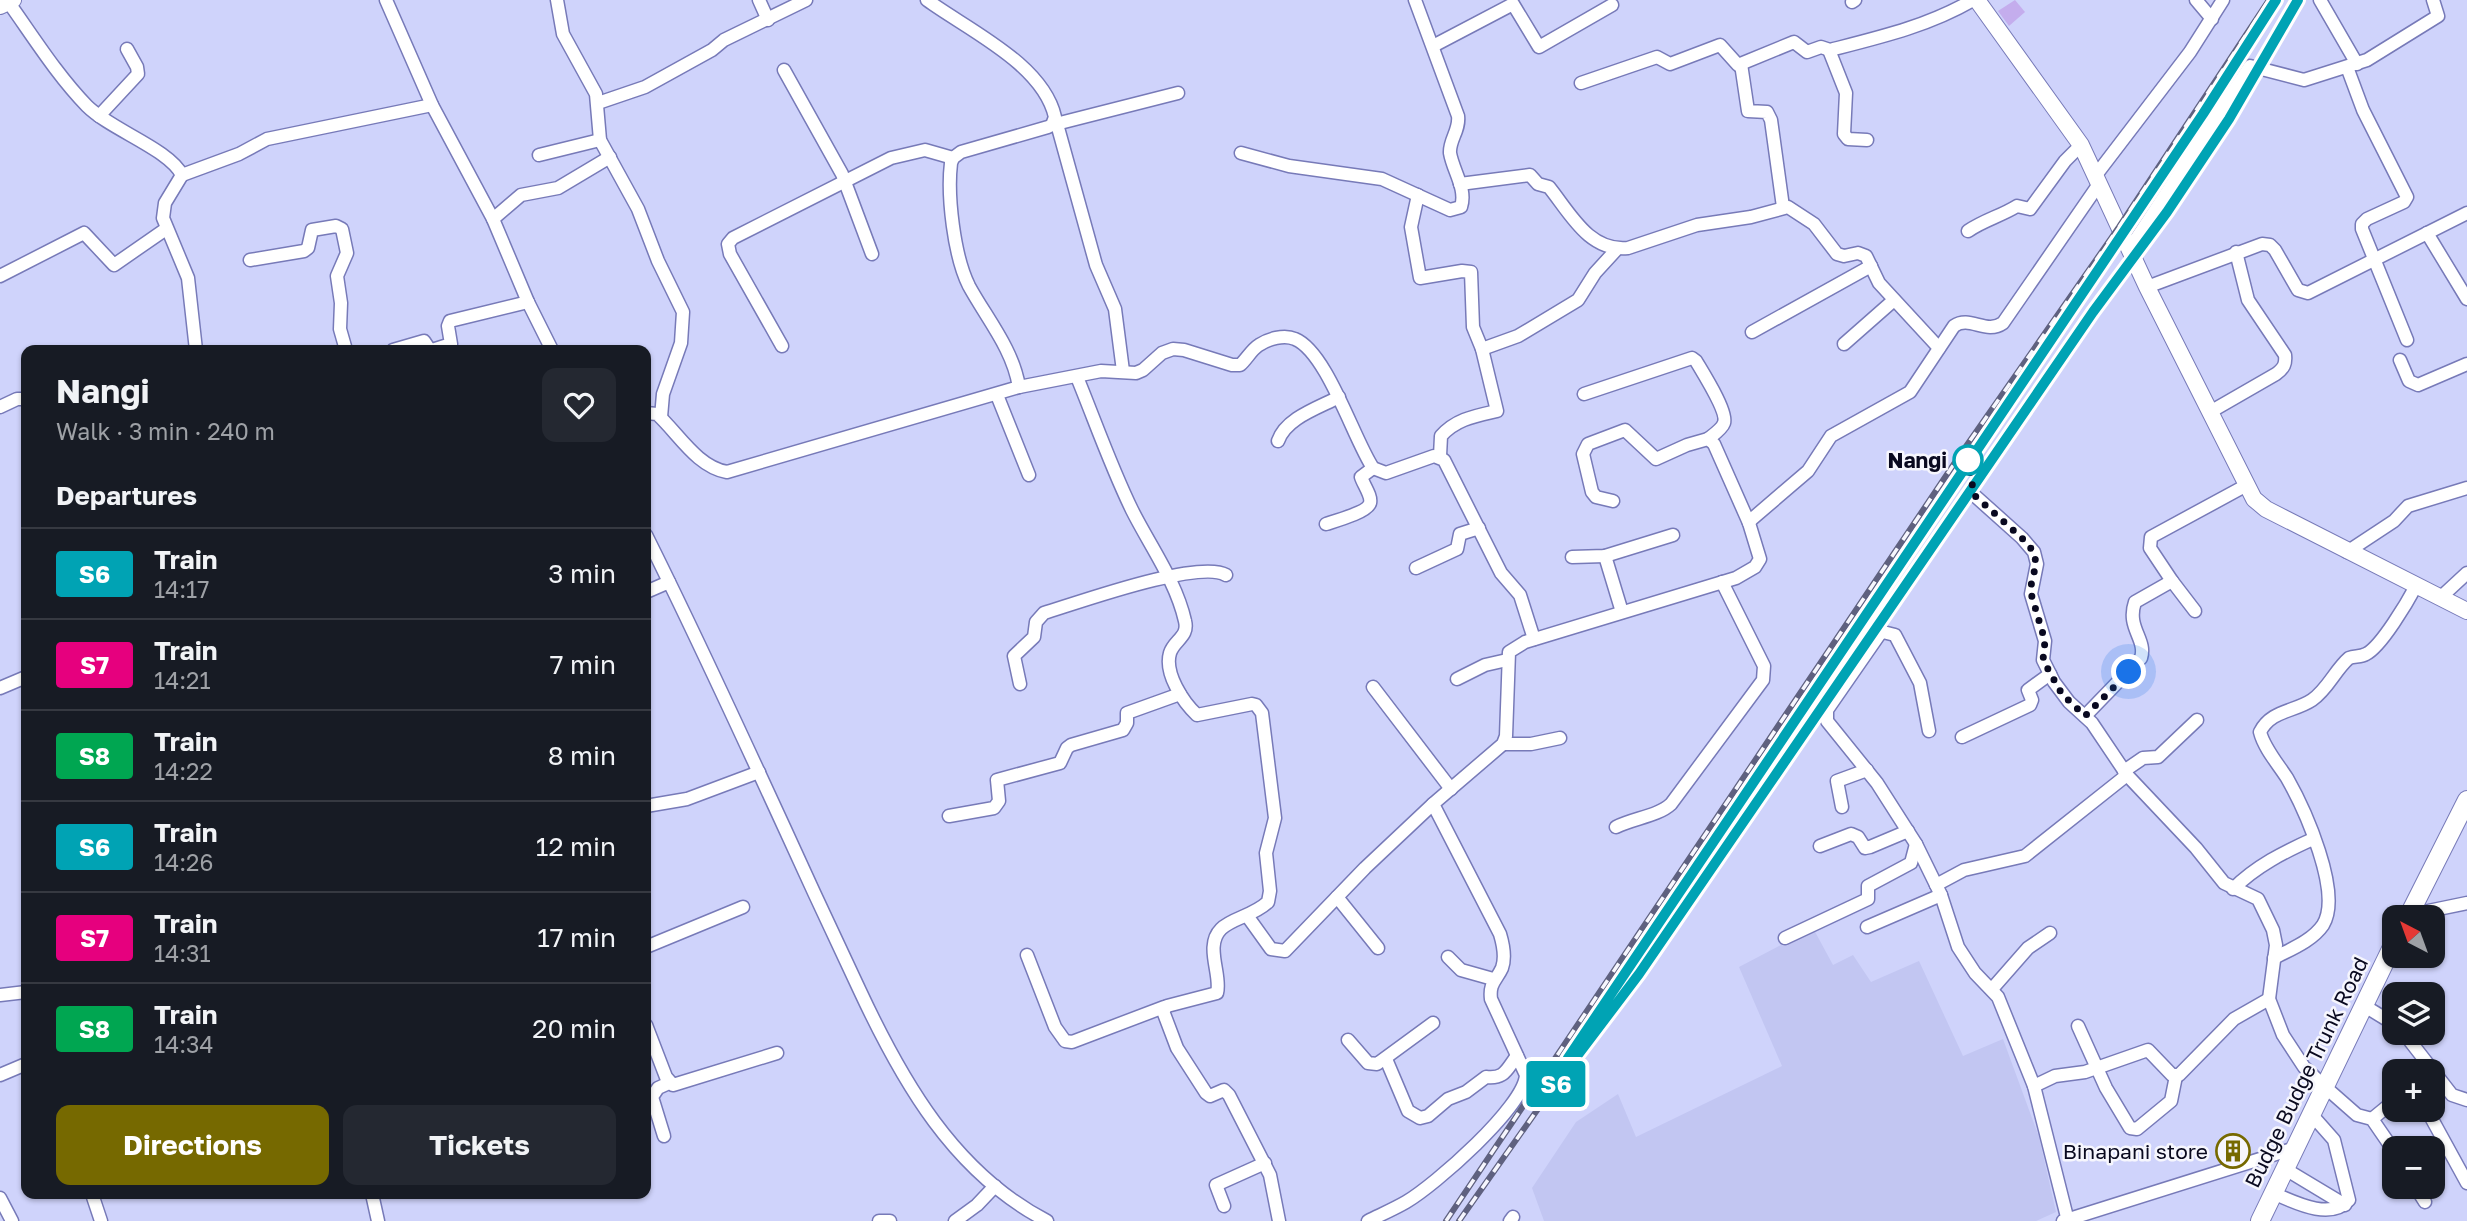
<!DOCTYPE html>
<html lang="en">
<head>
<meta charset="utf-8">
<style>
	:root { --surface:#171b24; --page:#242831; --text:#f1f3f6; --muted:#9ea1a6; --line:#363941; --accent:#766900 }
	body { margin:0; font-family:"Golos Text",sans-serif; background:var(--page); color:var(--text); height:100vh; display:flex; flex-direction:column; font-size:26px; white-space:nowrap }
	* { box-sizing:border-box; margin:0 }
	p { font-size:23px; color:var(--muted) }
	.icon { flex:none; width:38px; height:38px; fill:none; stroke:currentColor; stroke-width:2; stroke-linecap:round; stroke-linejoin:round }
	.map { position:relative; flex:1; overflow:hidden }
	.drawer { position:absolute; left:21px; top:345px; width:630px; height:854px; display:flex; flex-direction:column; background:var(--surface); border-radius:14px; box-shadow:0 2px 5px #0004 }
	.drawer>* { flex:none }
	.badge { padding:0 14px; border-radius:5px; font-size:24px; line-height:46px }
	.needle { width:46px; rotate:319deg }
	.fabs { position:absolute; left:2382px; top:905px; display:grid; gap:14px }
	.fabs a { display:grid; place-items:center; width:63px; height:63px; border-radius:14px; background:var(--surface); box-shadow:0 2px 5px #0004; font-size:35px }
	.you { position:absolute; width:35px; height:35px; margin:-18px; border:5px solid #fff; border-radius:50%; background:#1a73e8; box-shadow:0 0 0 10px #1a73e833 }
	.map>.badge { position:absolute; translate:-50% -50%; box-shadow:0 0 0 4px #fff }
	h2 { padding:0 35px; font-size:26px; line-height:63px }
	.round { display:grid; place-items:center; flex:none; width:74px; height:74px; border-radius:14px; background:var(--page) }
	.summary { display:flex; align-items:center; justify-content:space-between; height:119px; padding:0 35px }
	h1 { font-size:33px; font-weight:700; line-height:52px }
	.primary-button { display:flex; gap:14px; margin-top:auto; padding:14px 35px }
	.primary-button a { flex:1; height:80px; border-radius:14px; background:var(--accent); color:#fff; font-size:28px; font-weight:700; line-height:80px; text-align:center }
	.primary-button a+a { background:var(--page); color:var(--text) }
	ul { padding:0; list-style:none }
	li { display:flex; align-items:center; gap:21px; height:91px; padding:0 35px; border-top:2px solid var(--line) }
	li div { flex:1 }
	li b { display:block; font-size:26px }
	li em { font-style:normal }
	li .badge { min-width:77px; font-weight:700; text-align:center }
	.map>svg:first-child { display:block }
	.built { fill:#c2c6f2 }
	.building { fill:#c4aded }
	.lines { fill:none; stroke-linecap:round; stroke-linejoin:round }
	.minor-casing { stroke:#777ab8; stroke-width:15 }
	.tertiary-casing { stroke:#777ab8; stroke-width:18 }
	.secondary-casing { stroke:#777ab8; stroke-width:20 }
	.minor { stroke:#fff; stroke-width:12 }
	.tertiary { stroke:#fff; stroke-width:16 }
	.secondary { stroke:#fff; stroke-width:18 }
	.rail-casing { stroke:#5f617f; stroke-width:6 }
	.rail { stroke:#f6f6fd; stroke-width:3.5; stroke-dasharray:10; stroke-linecap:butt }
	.line-casing { stroke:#fff; stroke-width:16 }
	.line { stroke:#00a3b4; stroke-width:10 }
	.walk { stroke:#09091f; stroke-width:7; stroke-dasharray:0 12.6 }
	.stop-dot { fill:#fff; stroke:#00a3b4; stroke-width:3.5 }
	.labels { text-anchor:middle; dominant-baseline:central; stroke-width:5; stroke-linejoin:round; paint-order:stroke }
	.stop-label { font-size:21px; font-weight:bold; fill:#09091f; stroke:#f6f6fd; text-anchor:end }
	.street-label { font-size:21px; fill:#09091f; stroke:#f6f6fd }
	.poi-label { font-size:21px; fill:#09091f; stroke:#f6f6fd; text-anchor:end }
</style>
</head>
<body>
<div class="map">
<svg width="2467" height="1221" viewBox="0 0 2467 1221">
	<rect width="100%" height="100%" fill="#cfd3fb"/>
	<path class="built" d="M1813,928L1833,965L1853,955L1871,982L1919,961L1963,1056L2003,1039L2039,1137L2056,1212L2036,1221H1544L1532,1188L1576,1122L1618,1094L1636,1137L1782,1066L1739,967Z"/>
	<g class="building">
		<path d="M2015,0L2025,12L2009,26L1998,11Z"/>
		<path d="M2234,1138L2245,1153L2229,1160L2220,1149Z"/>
	</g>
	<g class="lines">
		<g class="minor-casing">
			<g id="minor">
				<path d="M386,0L432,105L493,219L528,302L552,350"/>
				<path d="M557,0L563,34L596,94L600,140L638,209L658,261L683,312L681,343L663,394L661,417"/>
				<path d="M759,0L768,20"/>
				<path d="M2196,0L2212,19"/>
				<path d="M2320,0L2357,64"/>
				<path d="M1852,2L1855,0"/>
				<path d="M9,3C34,38 57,75 87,106C111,130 169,149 182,175L165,203L163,218L188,278L196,350"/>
				<path d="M1433,46L1513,4L1539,47L1612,5"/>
				<path d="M1829,50L1846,93L1844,134L1848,139L1867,140"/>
				<path d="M1741,64L1748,111L1767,112L1771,120L1783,207"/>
				<path d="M2347,67L2363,110L2407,197L2404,202L2367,219L2362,224V229L2407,340"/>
				<path d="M784,70L842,174L872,254"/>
				<path d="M1581,83L1657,57L1670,64L1720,45L1738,65L1794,42L1807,52L1821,47L1830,50C1881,37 1928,26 1973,0"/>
				<path d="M598,103L645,87L712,50L724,40L806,0"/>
				<path d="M99,116L138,74L137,67L127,49"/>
				<path d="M1057,124L1096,265L1115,309L1123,371"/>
				<path d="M1052,125L1178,93"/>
				<path d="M1241,153L1289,166L1382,179L1450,210L1461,207C1467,189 1453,171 1450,153C1449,140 1460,130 1458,116L1415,0"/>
				<path d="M539,155L600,140"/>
				<path d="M182,175L239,154L267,139L432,105"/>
				<path d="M2096,175L2190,52L2223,0"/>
				<path d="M1460,184L1530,175L1538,184L1549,187C1570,213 1589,252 1628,248L1697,225L1751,217L1788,207L1814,224L1837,254L1844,256L1858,253L1866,256L1879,283L1939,348"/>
				<path d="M1418,195L1411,227L1420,278L1462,271L1471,272L1473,327L1482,349L1497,411C1475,416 1456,419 1441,436L1440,456"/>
				<path d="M493,219L521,195L558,188L610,157"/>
				<path d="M1968,231C1984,220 2001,216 2017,206L2030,209L2065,161L2081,145"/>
				<path d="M2427,233L2467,299"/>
				<path d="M2130,248L2250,66L2304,80L2367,60L2438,16L2433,0"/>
				<path d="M250,260L304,251L308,248L312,230L336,226L342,229L347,253L337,276L341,303L340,329L346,350"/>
				<path d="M0,276L84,233L114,265L166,229"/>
				<path d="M2147,287L2262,244L2270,245L2275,250L2298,290L2308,293L2467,213"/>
				<path d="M1752,332L1871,266"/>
				<path d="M1844,344L1894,300"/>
				<path d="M782,346L730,254L728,244L733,238L891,158L925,150L953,158"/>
				<path d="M1482,349L1518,336L1578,300L1595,273L1617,249"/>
				<path d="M393,350L424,341L430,350"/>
				<path d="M432,350L451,344L448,326L450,321L528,302"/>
				<path d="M2400,360L2409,381L2418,385L2467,364"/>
				<path d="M1077,377C1095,421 1111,467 1132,510C1150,546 1176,581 1185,621C1189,637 1174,640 1170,653C1164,673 1183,702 1197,715L1252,704L1256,705L1262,713L1275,818L1266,853L1270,891L1268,902C1253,916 1232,918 1221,929C1204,946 1222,975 1217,993L1167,1006L1163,1011L1177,1048L1206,1093L1210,1096L1224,1090L1229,1095L1270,1175L1279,1221"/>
				<path d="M1019,387L1101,371L1136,373L1143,370L1162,353L1173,349L1184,350L1232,365H1240C1247,359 1251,350 1259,345C1268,339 1284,334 1295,339C1327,352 1354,440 1373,468L1386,473L1434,456L1444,460L1501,573L1520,595L1534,639"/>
				<path d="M1584,394L1692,358L1696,361C1703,373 1728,412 1724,423C1722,429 1713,435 1708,439"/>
				<path d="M997,395L1029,475"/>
				<path d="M0,407L17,399H26"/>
				<path d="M2210,412L2276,374C2284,368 2286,364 2285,355L2248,300L2236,252"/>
				<path d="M646,413L657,414C678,433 697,467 727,472L1019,387C1013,349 987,319 969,286C954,256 947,196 951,163L953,158L961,152L1048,127L1052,125L1055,117C1043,64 968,30 927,0"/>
				<path d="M1278,441C1286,418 1318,408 1339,397"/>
				<path d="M1974,495L2022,538L2034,552L2037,564L2031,594L2045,641L2043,660L2054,682L2069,702L2092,723L2127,775L2196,848L2224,883L2258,899L2273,930L2276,945L2269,999L2283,1035L2304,1067L2324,1086L2357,1115L2372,1119L2394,1151"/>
				<path d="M1613,501L1596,497L1592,492L1583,454L1588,444L1625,430L1656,459L1687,445L1708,439L1714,444L1749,523"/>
				<path d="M1326,524C1335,521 1368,512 1370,503C1372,496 1363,484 1361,477L1373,468"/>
				<path d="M646,535C694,631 739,729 784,827C809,882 834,936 860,991C902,1081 954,1173 1047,1221"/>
				<path d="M2347,552L2394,521L2408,506L2467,488"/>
				<path d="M1605,556L1622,612"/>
				<path d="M1572,557L1605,556L1673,535"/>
				<path d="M1416,568L1457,549L1460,534L1479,528"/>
				<path d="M2172,581L2195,611"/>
				<path d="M646,592L669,582"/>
				<path d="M2440,598L2467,573"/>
				<path d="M1457,679L1485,665L1507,660"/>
				<path d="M1020,684L1014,656L1034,637L1036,622L1044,613C1077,603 1199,559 1226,575"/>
				<path d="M1373,687L1451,789"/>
				<path d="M0,688L26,677"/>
				<path d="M2085,716L2141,658C2147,639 2126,628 2135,602L2172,581L2150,548L2151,537L2245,486"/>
				<path d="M1929,731L1920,683L1895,635L1883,632L1879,635L1827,710V721L1877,783L1916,844L1941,895L1958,947L1975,973L1998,997L2034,1086L2068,1221"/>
				<path d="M1962,737L2030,705L2032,700L2028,690L2050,674"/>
				<path d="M1503,744H1531L1560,738"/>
				<path d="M2124,771L2143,758L2158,757L2197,720"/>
				<path d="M646,806L687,799L759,772"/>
				<path d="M1842,807L1837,781L1867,770"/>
				<path d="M949,816L994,808L999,801L997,780L1060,763L1067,748L1071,745L1123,730L1127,723V713L1180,694"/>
				<path d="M1616,827C1634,818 1658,816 1671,804L1763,680L1764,666L1722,582"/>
				<path d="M1820,846L1851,834L1858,837L1865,848L1870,847L1908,831"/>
				<path d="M1936,885L1964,870L2025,856L2127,775"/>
				<path d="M2233,889C2256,866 2284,852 2313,839"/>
				<path d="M1337,897L1378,948"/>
				<path d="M2409,915L2467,903"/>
				<path d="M1248,917L1271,949L1285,951L1365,868L1433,804"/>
				<path d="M1867,927L1941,895"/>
				<path d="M1785,938L1868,899V886L1911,863L1916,844"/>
				<path d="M646,947L743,907"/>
				<path d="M1027,955L1055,1027L1065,1041L1072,1042L1164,1007"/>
				<path d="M1448,957L1461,970L1493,979"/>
				<path d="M2274,958C2291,949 2312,941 2323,925C2343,893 2304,808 2287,778C2278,764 2264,748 2260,732C2271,710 2294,712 2312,700C2328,689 2335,670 2349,658C2355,656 2361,657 2366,654C2381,647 2408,601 2416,586"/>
				<path d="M1992,989L2028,948L2050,933"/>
				<path d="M0,995L26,992"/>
				<path d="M2363,1005L2394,1024"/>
				<path d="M646,1025L666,1077L673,1085L777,1053"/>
				<path d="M2078,1026L2106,1088L2130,1128L2137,1129L2171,1101L2176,1076"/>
				<path d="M2403,1032L2452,1095L2467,1100"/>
				<path d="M1348,1040L1368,1063L1377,1064L1433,1023"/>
				<path d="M1386,1059L1408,1111L1420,1118L1428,1116L1448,1099L1466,1092L1486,1077C1505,1079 1506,1070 1517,1056"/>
				<path d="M0,1075L26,1064"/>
				<path d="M2034,1086L2055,1076L2085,1072L2148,1050L2172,1075H2179L2234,1019L2269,999"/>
				<path d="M2427,1110L2467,1183"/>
				<path d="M2372,1119L2394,1101"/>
				<path d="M664,1136L652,1097L658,1088L669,1083"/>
				<path d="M2285,1169L2345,1205"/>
				<path d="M2415,1186L2425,1202"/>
				<path d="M2273,1193C2294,1202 2330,1221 2349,1200L2334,1140L2311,1114"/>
				<path d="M92,1194L101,1221"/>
				<path d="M372,1194L378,1221"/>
				<path d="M0,1198L12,1221"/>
				<path d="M1224,1206L1216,1185L1265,1163"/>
				<path d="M879,1221H890"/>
				<path d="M955,1221L977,1205L995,1186"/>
				<path d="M1368,1221C1380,1215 1394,1209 1406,1202C1435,1185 1524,1107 1526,1075L1491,999C1489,983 1496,981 1502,968C1506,957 1503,944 1500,934L1433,804L1503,744L1506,736L1509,652L1525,642L1736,578L1755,567L1760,559L1749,523L1752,519L1808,471L1831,436L1910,392L1954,326C1970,315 1986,335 2003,323L2099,184"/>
				<path d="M1510,1221L1513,1217"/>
				<path d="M2063,1221L2295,1148"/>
			</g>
		</g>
		<g class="tertiary-casing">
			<g id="tertiary">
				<path d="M1977,0L2081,145L2147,287L2254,499L2266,509L2467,611"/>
				<path d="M0,6L13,0"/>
			</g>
		</g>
		<g class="secondary-casing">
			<g id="secondary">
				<path d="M2408,917L2467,800"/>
				<path d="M2260,1221L2394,943"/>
			</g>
		</g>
		<use href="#minor" class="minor"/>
		<use href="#tertiary" class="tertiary"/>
		<use href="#secondary" class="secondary"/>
		<g class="rail-casing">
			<g id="rail">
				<path d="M1572,1063L1639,974L2093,312L2167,212L2229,119L2298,0"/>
				<path d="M1446,1221L1960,455L2119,227L2269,0"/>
				<path d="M1459,1221L1552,1089L1573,1050"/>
			</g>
		</g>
		<use href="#rail" class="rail"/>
	</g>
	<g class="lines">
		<g class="line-casing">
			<path id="line" d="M2276,0L2203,114L1568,1058L1552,1089L1639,974L2093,312L2167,212L2229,119L2298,0"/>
		</g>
		<use href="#line" class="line"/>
		<path class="walk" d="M1968,460L1974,495L2022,538L2034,552L2036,564L2030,590L2045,641L2043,660L2062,694L2085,716L2129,672"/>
	</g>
	<defs>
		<g id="building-ring" transform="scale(1.75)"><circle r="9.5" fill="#f6f6fd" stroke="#766900" stroke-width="1.5"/><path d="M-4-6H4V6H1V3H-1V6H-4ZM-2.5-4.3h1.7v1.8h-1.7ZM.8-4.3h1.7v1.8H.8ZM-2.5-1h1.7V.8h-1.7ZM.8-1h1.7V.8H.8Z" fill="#766900"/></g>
	</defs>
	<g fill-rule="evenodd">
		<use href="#building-ring" x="2233" y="1151"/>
	</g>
	<circle class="stop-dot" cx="1968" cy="460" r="14"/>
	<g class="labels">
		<g class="stop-label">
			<text x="1947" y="460">Nangi</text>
		</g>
		<g class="street-label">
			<text transform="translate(2306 1072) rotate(-64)">Budge Budge Trunk Road</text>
		</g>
		<g class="poi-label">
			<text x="2208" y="1151">Binapani store</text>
		</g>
	</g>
</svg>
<div class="fabs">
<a><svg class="needle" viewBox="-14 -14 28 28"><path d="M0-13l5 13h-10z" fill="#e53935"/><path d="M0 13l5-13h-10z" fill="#9ea1a6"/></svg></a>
<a><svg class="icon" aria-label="layers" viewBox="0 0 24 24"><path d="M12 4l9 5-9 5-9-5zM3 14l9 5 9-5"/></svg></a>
<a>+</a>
<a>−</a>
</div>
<div class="you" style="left:2129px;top:672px"></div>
<b class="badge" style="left:1556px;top:1084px;background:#00a3b4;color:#fff">S6</b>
<section class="drawer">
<div class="summary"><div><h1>Nangi</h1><p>Walk · 3 min · 240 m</p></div><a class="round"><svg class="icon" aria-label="heart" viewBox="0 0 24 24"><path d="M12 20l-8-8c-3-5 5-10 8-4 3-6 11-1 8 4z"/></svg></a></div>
<h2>Departures</h2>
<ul>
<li><span class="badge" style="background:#00a3b4;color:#fff">S6</span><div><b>Train</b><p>14:17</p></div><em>3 min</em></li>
<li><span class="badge" style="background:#e6007e;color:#fff">S7</span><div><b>Train</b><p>14:21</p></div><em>7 min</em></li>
<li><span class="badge" style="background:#00a651;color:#fff">S8</span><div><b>Train</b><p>14:22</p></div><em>8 min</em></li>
<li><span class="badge" style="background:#00a3b4;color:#fff">S6</span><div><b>Train</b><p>14:26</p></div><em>12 min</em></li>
<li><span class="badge" style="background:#e6007e;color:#fff">S7</span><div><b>Train</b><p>14:31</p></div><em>17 min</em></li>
<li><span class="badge" style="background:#00a651;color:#fff">S8</span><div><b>Train</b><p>14:34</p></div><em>20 min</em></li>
</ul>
<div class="primary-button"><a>Directions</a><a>Tickets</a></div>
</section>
</div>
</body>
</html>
